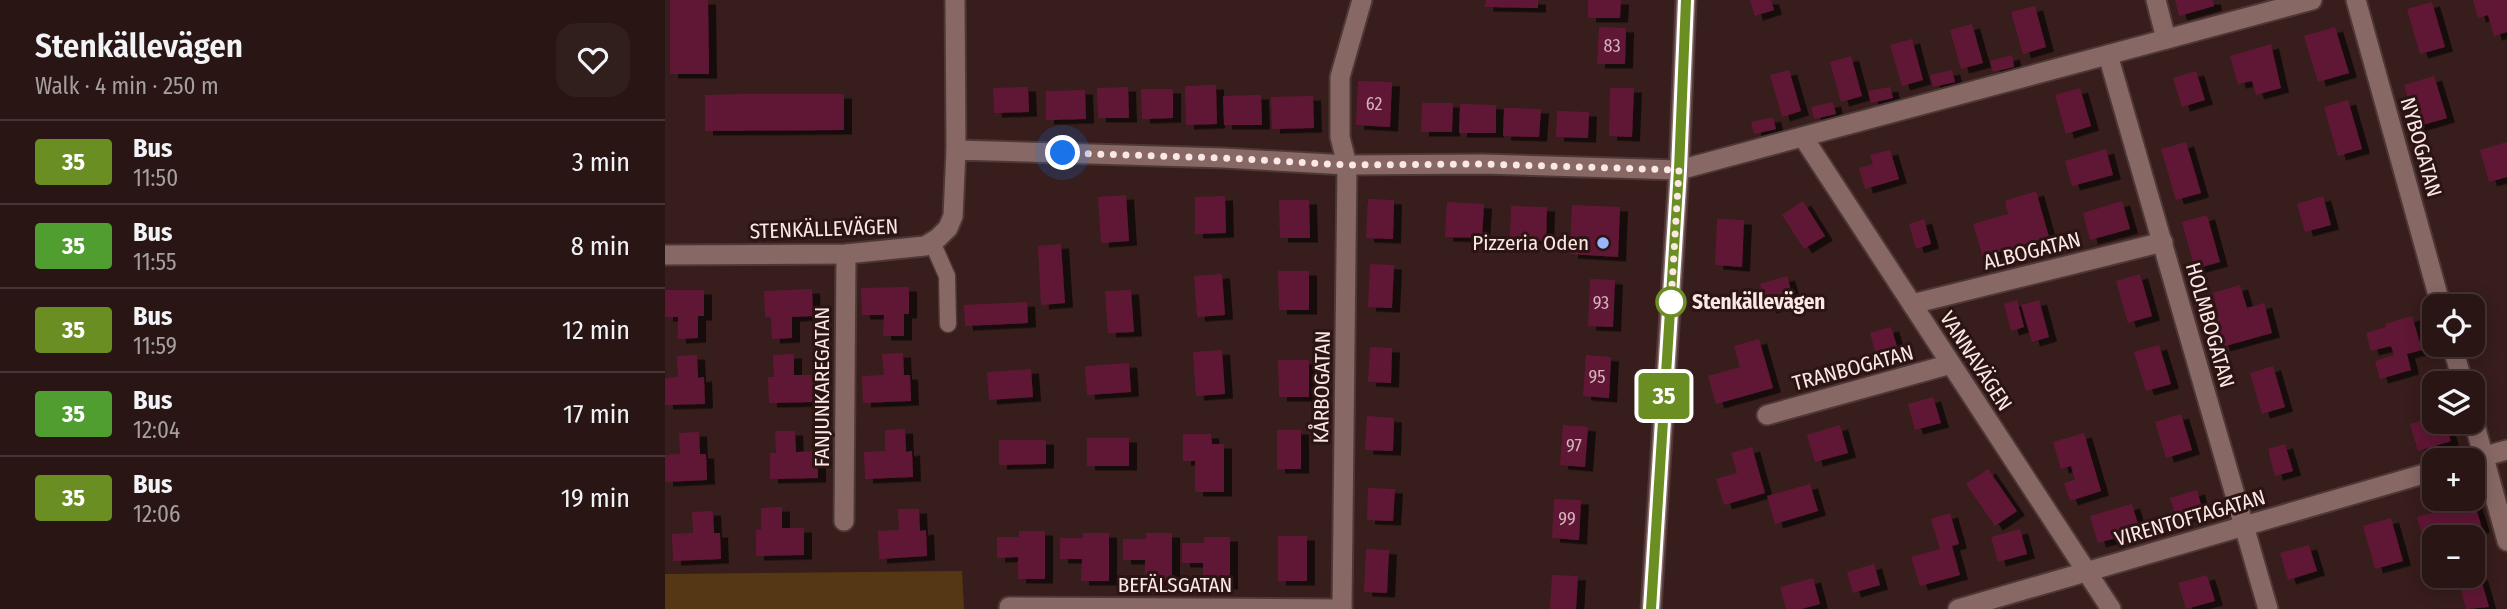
<!DOCTYPE html>
<html lang="en">
<head>
<meta charset="utf-8">
<style>
	:root { --surface:#291614; --page:#311f1d; --text:#f1f3f6; --muted:#a59fa0; --line:#453534 }
	body { margin:0; font-family:"Fira Sans Condensed",sans-serif; background:var(--page); color:var(--text); height:100vh; display:flex; flex-direction:column; font-size:26px; white-space:nowrap }
	* { box-sizing:border-box; margin:0 }
	p { font-size:23px; color:var(--muted) }
	.icon { flex:none; width:38px; height:38px; fill:none; stroke:currentColor; stroke-width:2; stroke-linecap:round; stroke-linejoin:round }
	.map { position:relative; flex:1; overflow:hidden }
	.side { display:flex; flex-direction:column; background:var(--surface); width:665px }
	.side>* { flex:none }
	.badge { padding:0 14px; border-radius:5px; font-size:24px; line-height:46px }
	.buttons { position:absolute; left:1757px; top:294px; display:grid; gap:14px }
	.buttons a { display:grid; place-items:center; width:63px; height:63px; border-radius:14px; background:var(--surface); box-shadow:0 4px 18px #0003,0 0 0 2px var(--line); font-size:35px }
	.you { position:absolute; width:35px; height:35px; margin:-18px; border:5px solid #fff; border-radius:50%; background:#1a73e8; box-shadow:0 0 0 10px #1a73e833 }
	.map>.badge { position:absolute; translate:-50% -50%; box-shadow:0 0 0 4px #fff }
	.round { display:grid; place-items:center; flex:none; width:74px; height:74px; border-radius:21px; background:var(--page) }
	.headline { display:flex; align-items:center; justify-content:space-between; height:119px; padding:0 35px }
	h1 { font-size:33px; font-weight:600; line-height:52px }
	ul { padding:0; list-style:none }
	li { display:flex; align-items:center; gap:21px; height:84px; padding:0 35px; border-top:2px solid var(--line) }
	li div { flex:1 }
	li b { display:block; font-size:26px }
	li em { font-style:normal }
	li .badge { min-width:77px; font-weight:700; text-align:center }
	main { display:flex; flex:1; min-height:0 }
	.map>svg:first-child { display:block }
	.green { fill:#553813 }
	.building { fill:#611834; filter:url(#shadow) }
	.lines { fill:none; stroke-linecap:round; stroke-linejoin:round }
	.pedestrian-casing { stroke:#4e3837; stroke-width:19 }
	.minor-casing { stroke:#4e3837; stroke-width:23 }
	.tertiary-casing { stroke:#4e3837; stroke-width:23 }
	.pedestrian { stroke:#876865; stroke-width:16 }
	.minor { stroke:#876865; stroke-width:19 }
	.tertiary { stroke:#876865; stroke-width:19 }
	.line-casing { stroke:#fff; stroke-width:16 }
	.line { stroke:#6b8e23; stroke-width:10 }
	.walk { stroke:#fae7e6; stroke-width:7; stroke-dasharray:0 12.6 }
	.poi-dot { fill:#9cb4fd; stroke:#2c1412; stroke-width:2.5 }
	.stop-dot { fill:#fff; stroke:#6b8e23; stroke-width:3.5 }
	.labels { text-anchor:middle; dominant-baseline:central; stroke-width:6; stroke-linejoin:round; paint-order:stroke }
	.number-label { font-size:18px; fill:#d4b3ba }
	.street-label { font-size:21px; fill:#fae7e6; stroke:#2c1412 }
	.poi-label { font-size:21px; fill:#fae7e6; stroke:#2c1412; text-anchor:end }
	.stop-label { font-size:21px; font-weight:bold; fill:#fae7e6; stroke:#2c1412; text-anchor:start }
</style>
</head>
<body>
<main>
<section class="side">
<div class="headline"><div><h1>Stenkällevägen</h1><p>Walk · 4 min · 250 m</p></div><a class="round"><svg class="icon" aria-label="heart" viewBox="0 0 24 24"><path d="M12 20l-8-8c-3-5 5-10 8-4 3-6 11-1 8 4z"/></svg></a></div>
<ul>
<li><span class="badge" style="background:#6b8e23;color:#fff">35</span><div><b>Bus</b><p>11:50</p></div><em>3 min</em></li>
<li><span class="badge" style="background:#509e2f;color:#fff">35</span><div><b>Bus</b><p>11:55</p></div><em>8 min</em></li>
<li><span class="badge" style="background:#6b8e23;color:#fff">35</span><div><b>Bus</b><p>11:59</p></div><em>12 min</em></li>
<li><span class="badge" style="background:#509e2f;color:#fff">35</span><div><b>Bus</b><p>12:04</p></div><em>17 min</em></li>
<li><span class="badge" style="background:#6b8e23;color:#fff">35</span><div><b>Bus</b><p>12:06</p></div><em>19 min</em></li>
</ul>
</section>
<div class="map">
<svg width="1842" height="609" viewBox="0 0 1842 609">
	<defs>
		<filter id="shadow"><feDropShadow dx="8" dy="4.5" stdDeviation="0" flood-color="#0009"/></filter>
	</defs>
	<rect width="100%" height="100%" fill="#371d1b"/>
	<path class="green" d="M297,571L299,609H0V574Z"/>
	<g class="building">
		<path d="M5,0H43L44,74H5Z"/>
		<path d="M821,0H873V8L820,7Z"/>
		<path d="M923,0H956L955,18H923Z"/>
		<path d="M1085,0H1106L1109,10L1090,16Z"/>
		<path d="M1510,0H1548L1549,6L1514,16Z"/>
		<path d="M1808,0H1842V32L1829,36L1823,15L1813,18Z"/>
		<path d="M1767,2L1780,47L1755,54L1742,9Z"/>
		<path d="M1370,6L1381,47L1358,54L1346,12Z"/>
		<path d="M1307,24L1318,63L1296,69L1285,30Z"/>
		<path d="M934,27L961,28L960,64H932Z"/>
		<path d="M1670,27L1684,73L1653,82L1639,36Z"/>
		<path d="M1247,39L1258,80L1237,86L1225,45Z"/>
		<path d="M1606,44L1616,88L1591,95L1587,81L1573,84L1565,56Z"/>
		<path d="M1347,55L1349,67L1328,72L1325,61Z"/>
		<path d="M1186,56L1197,96L1176,102L1165,62Z"/>
		<path d="M1124,70L1136,111L1117,117L1105,75Z"/>
		<path d="M1287,70L1290,82L1268,87L1265,75Z"/>
		<path d="M1531,71L1540,100L1517,107L1508,78Z"/>
		<path d="M1769,76L1782,118L1751,127L1739,85Z"/>
		<path d="M693,81L727,82L725,127L691,125Z"/>
		<path d="M551,85L552,124L521,125L520,86Z"/>
		<path d="M363,87L364,112L329,113L328,88Z"/>
		<path d="M463,87L464,118H433L432,88Z"/>
		<path d="M1225,87L1228,98L1206,103L1203,91Z"/>
		<path d="M945,88H969L967,137L944,136Z"/>
		<path d="M1415,88L1426,126L1401,134L1390,95Z"/>
		<path d="M476,89H508V118L477,119Z"/>
		<path d="M420,90L421,119L381,120V91Z"/>
		<path d="M78,94H179V130L40,131V95Z"/>
		<path d="M596,95L597,125H559L558,96Z"/>
		<path d="M648,96L649,128L607,129L606,97Z"/>
		<path d="M1683,100L1697,149L1673,156L1659,107Z"/>
		<path d="M1168,102L1171,114L1149,119L1146,107Z"/>
		<path d="M757,103H788L787,132H756Z"/>
		<path d="M795,104L831,105V133H794Z"/>
		<path d="M839,108L876,109L874,137L838,136Z"/>
		<path d="M892,111L924,112L923,138L891,137Z"/>
		<path d="M1108,117L1111,129L1089,134L1086,122Z"/>
		<path d="M1521,142L1536,193L1511,200L1496,149Z"/>
		<path d="M1842,142V177L1824,182L1815,150Z"/>
		<path d="M1441,149L1448,175L1407,186L1400,161Z"/>
		<path d="M1225,150L1234,179L1200,189L1194,168L1208,164L1205,155Z"/>
		<path d="M1371,191L1384,237L1318,257L1308,224L1343,214L1340,201Z"/>
		<path d="M461,195L464,241L436,243L433,197Z"/>
		<path d="M560,196L561,233L530,234V197Z"/>
		<path d="M1658,196L1666,225L1640,232L1632,204Z"/>
		<path d="M703,199L729,200L728,239L701,238Z"/>
		<path d="M614,200H644L645,238H615Z"/>
		<path d="M1138,201L1160,236L1139,249L1117,215Z"/>
		<path d="M1457,201L1465,229L1425,240L1418,213Z"/>
		<path d="M782,202L819,204L817,238L780,237Z"/>
		<path d="M907,205L955,207L953,257L905,254Z"/>
		<path d="M846,206L882,207L881,241L845,239Z"/>
		<path d="M1542,215L1555,262L1530,269L1517,222Z"/>
		<path d="M1052,219L1079,220L1077,267L1050,265Z"/>
		<path d="M1259,219L1266,244L1251,249L1244,224Z"/>
		<path d="M396,244L400,303L376,305L373,246Z"/>
		<path d="M705,264L729,265L727,308L703,307Z"/>
		<path d="M613,271H644V310H614Z"/>
		<path d="M557,274L560,315L532,317L529,276Z"/>
		<path d="M1475,274L1487,316L1463,323L1451,281Z"/>
		<path d="M1122,276L1129,301L1103,309L1095,284Z"/>
		<path d="M925,279L950,280L948,327L923,326Z"/>
		<path d="M1575,285L1582,308L1599,303L1607,333L1557,347L1549,318L1554,316L1548,293Z"/>
		<path d="M244,287V314H239V336H218L219,315H197L196,288Z"/>
		<path d="M147,289L148,316L127,317V338L107,339L106,317H100L99,291Z"/>
		<path d="M0,290H39V316H33V338L13,339V317H0Z"/>
		<path d="M466,290L469,332L443,333L440,291Z"/>
		<path d="M1352,300L1359,327L1346,331L1339,304Z"/>
		<path d="M1374,300L1384,337L1367,342L1356,305Z"/>
		<path d="M362,302L363,323L300,326L299,305Z"/>
		<path d="M1747,316L1757,350L1742,354L1746,370L1715,379L1710,361L1729,355L1726,346L1706,351L1701,333L1721,327L1720,324Z"/>
		<path d="M1226,327L1235,356L1213,362L1205,333Z"/>
		<path d="M1094,339L1108,388L1051,404L1043,376L1075,367L1069,346Z"/>
		<path d="M1494,345L1506,384L1481,391L1469,352Z"/>
		<path d="M705,347L727,348L726,383L703,382Z"/>
		<path d="M557,350L560,394L531,396L528,352Z"/>
		<path d="M238,353L239,375H245L246,401L198,403L197,376L219,375L217,354Z"/>
		<path d="M129,354V375H151L152,402L104,403L103,377H109L108,355Z"/>
		<path d="M32,355L33,378L39,377L40,404L0,405V378L13,377L12,356Z"/>
		<path d="M921,355L946,357L944,398L918,396Z"/>
		<path d="M613,360H644V397H614Z"/>
		<path d="M464,363L466,392L422,395L420,366Z"/>
		<path d="M1608,366L1620,407L1597,414L1585,373Z"/>
		<path d="M366,369L368,397L324,400L322,372Z"/>
		<path d="M1268,397L1276,423L1250,430L1243,404Z"/>
		<path d="M1516,414L1527,450L1501,458L1490,422Z"/>
		<path d="M702,416L729,418L728,451L700,450Z"/>
		<path d="M1769,417V422H1780L1786,441L1753,451L1745,424Z"/>
		<path d="M898,425L923,427L920,467L895,465Z"/>
		<path d="M1175,425L1183,453L1150,462L1142,435Z"/>
		<path d="M240,429L241,452L247,451L248,477L200,479L199,452L220,451V430Z"/>
		<rect x="612" y="430" width="24" height="39"/>
		<path d="M110,431H130L131,452L153,451V478L105,479V453H111Z"/>
		<path d="M34,432L35,454H41L42,480L0,482V455L15,454L14,433Z"/>
		<path d="M1419,433L1436,491L1405,501L1399,483L1410,480L1406,466L1396,469L1388,442Z"/>
		<path d="M518,434H546L547,444H559V492H530V461H518Z"/>
		<rect x="422" y="438" width="42" height="28"/>
		<path d="M334,440H381V464L334,465Z"/>
		<path d="M1620,444L1628,471L1610,476L1603,449Z"/>
		<path d="M1087,447L1100,493L1059,505L1051,479L1072,473L1066,453Z"/>
		<path d="M1323,469L1352,511L1330,526L1301,484Z"/>
		<path d="M1145,484L1153,511L1110,524L1102,496Z"/>
		<path d="M703,488L730,489L728,521L702,520Z"/>
		<path d="M1532,490L1538,512L1512,520L1505,498Z"/>
		<path d="M889,499L916,500L914,540L887,538Z"/>
		<path d="M1787,499H1808L1817,528L1796,534V537H1769V542L1760,545L1752,517L1789,507Z"/>
		<path d="M1467,504L1475,531L1433,543L1425,516Z"/>
		<path d="M117,507V528H139V555L91,556V530H96V508Z"/>
		<path d="M233,509H254L255,531L261,530L262,556L214,559L213,531L234,530Z"/>
		<path d="M48,511L49,533H55L56,559L8,561L7,534L28,533L27,512Z"/>
		<path d="M1285,513L1294,544L1287,546L1295,575L1255,586L1246,557L1275,549L1266,519Z"/>
		<path d="M1726,518L1738,561L1710,569L1698,526Z"/>
		<path d="M1355,529L1362,554L1333,562L1326,537Z"/>
		<path d="M354,531H380V579H353V557L332,558V537H354Z"/>
		<path d="M418,533H444V581H416L417,559H395V538H418Z"/>
		<path d="M481,533H507V581H480V560H458V539H481Z"/>
		<rect x="613" y="536" width="29" height="45"/>
		<path d="M539,537H565V585H538V563H517V543H539Z"/>
		<path d="M1644,545L1652,571L1623,580L1615,553Z"/>
		<path d="M701,549L724,550L722,593L699,592Z"/>
		<path d="M1209,564L1215,585L1188,593L1182,572Z"/>
		<path d="M887,575L913,576L911,609H885Z"/>
		<path d="M1542,575L1550,601L1521,609L1513,583Z"/>
		<path d="M1815,576L1824,607L1801,609L1794,582Z"/>
		<path d="M1148,578L1155,604L1136,609H1121L1115,587Z"/>
	</g>
	<g class="lines">
		<g class="pedestrian-casing">
			<path id="pedestrian" d="M267,242L282,276L283,324"/>
		</g>
		<g class="minor-casing">
			<g id="minor">
				<path d="M290,0L291,150"/>
				<path d="M1491,0L1501,39"/>
				<path d="M1691,0L1776,306"/>
				<path d="M1443,55L1603,609"/>
				<path d="M1138,137L1446,609"/>
				<path d="M0,255L181,254L260,246L273,238L283,228L288,216L291,150L559,158L682,165L817,164L1014,170L1647,0"/>
				<path d="M1247,304L1498,242"/>
				<path d="M1787,345L1798,383"/>
				<path d="M1102,415L1286,364"/>
				<path d="M1808,418L1842,541"/>
				<path d="M1806,460L1842,450"/>
				<path d="M179,521L181,254"/>
				<path d="M344,607L677,609"/>
				<path d="M677,609L682,165L675,137V77L697,0"/>
				<path d="M1293,609L1769,471"/>
			</g>
		</g>
		<g class="tertiary-casing">
			<path id="tertiary" d="M986,609L1014,170L1021,0"/>
		</g>
		<use href="#pedestrian" class="pedestrian"/>
		<use href="#minor" class="minor"/>
		<use href="#tertiary" class="tertiary"/>
	</g>
	<g class="lines">
		<g class="line-casing">
			<path id="line" d="M986,609L1014,170L1021,0"/>
		</g>
		<use href="#line" class="line"/>
		<path class="walk" d="M398,153L559,158L682,165L817,164L1014,170L1006,302"/>
	</g>
	<circle class="poi-dot" cx="938" cy="243" r="7"/>
	<circle class="stop-dot" cx="1006" cy="302" r="14"/>
	<g class="labels">
		<g class="number-label">
			<text x="947" y="46">83</text>
			<text x="709" y="104">62</text>
			<text x="936" y="303">93</text>
			<text x="932" y="377">95</text>
			<text x="909" y="446">97</text>
			<text x="902" y="519">99</text>
		</g>
		<g class="street-label">
			<text transform="translate(1756 147) rotate(74)">NYBOGATAN</text>
			<text transform="translate(159 229) rotate(-2)">STENKÄLLEVÄGEN</text>
			<text transform="translate(1367 251) rotate(-14)">ALBOGATAN</text>
			<text transform="translate(1545 325) rotate(74)">HOLMBOGATAN</text>
			<text transform="translate(1311 361) rotate(57)">VANNAVÄGEN</text>
			<text transform="translate(1188 368) rotate(-15)">TRANBOGATAN</text>
			<text transform="translate(157 387) rotate(-90)">FANJUNKAREGATAN</text>
			<text transform="translate(657 387) rotate(-89)">KÅRBOGATAN</text>
			<text transform="translate(1525 518) rotate(-16)">VIRENTOFTAGATAN</text>
			<text x="510" y="585">BEFÄLSGATAN</text>
		</g>
		<g class="poi-label">
			<text x="924" y="243">Pizzeria Oden</text>
		</g>
		<g class="stop-label">
			<text x="1027" y="302">Stenkällevägen</text>
		</g>
	</g>
</svg>
<div class="buttons">
<a><svg class="icon" aria-label="locate" viewBox="0 0 24 24"><circle cx="12" cy="12" r="6"/><path d="M12 2v4M12 18v4M2 12h4M18 12h4"/></svg></a>
<a><svg class="icon" aria-label="layers" viewBox="0 0 24 24"><path d="M12 4l9 5-9 5-9-5zM3 14l9 5 9-5"/></svg></a>
<a>+</a>
<a>−</a>
</div>
<div class="you" style="left:398px;top:153px"></div>
<b class="badge" style="left:999px;top:396px;background:#6b8e23;color:#fff">35</b>
</div>
</main>
</body>
</html>
